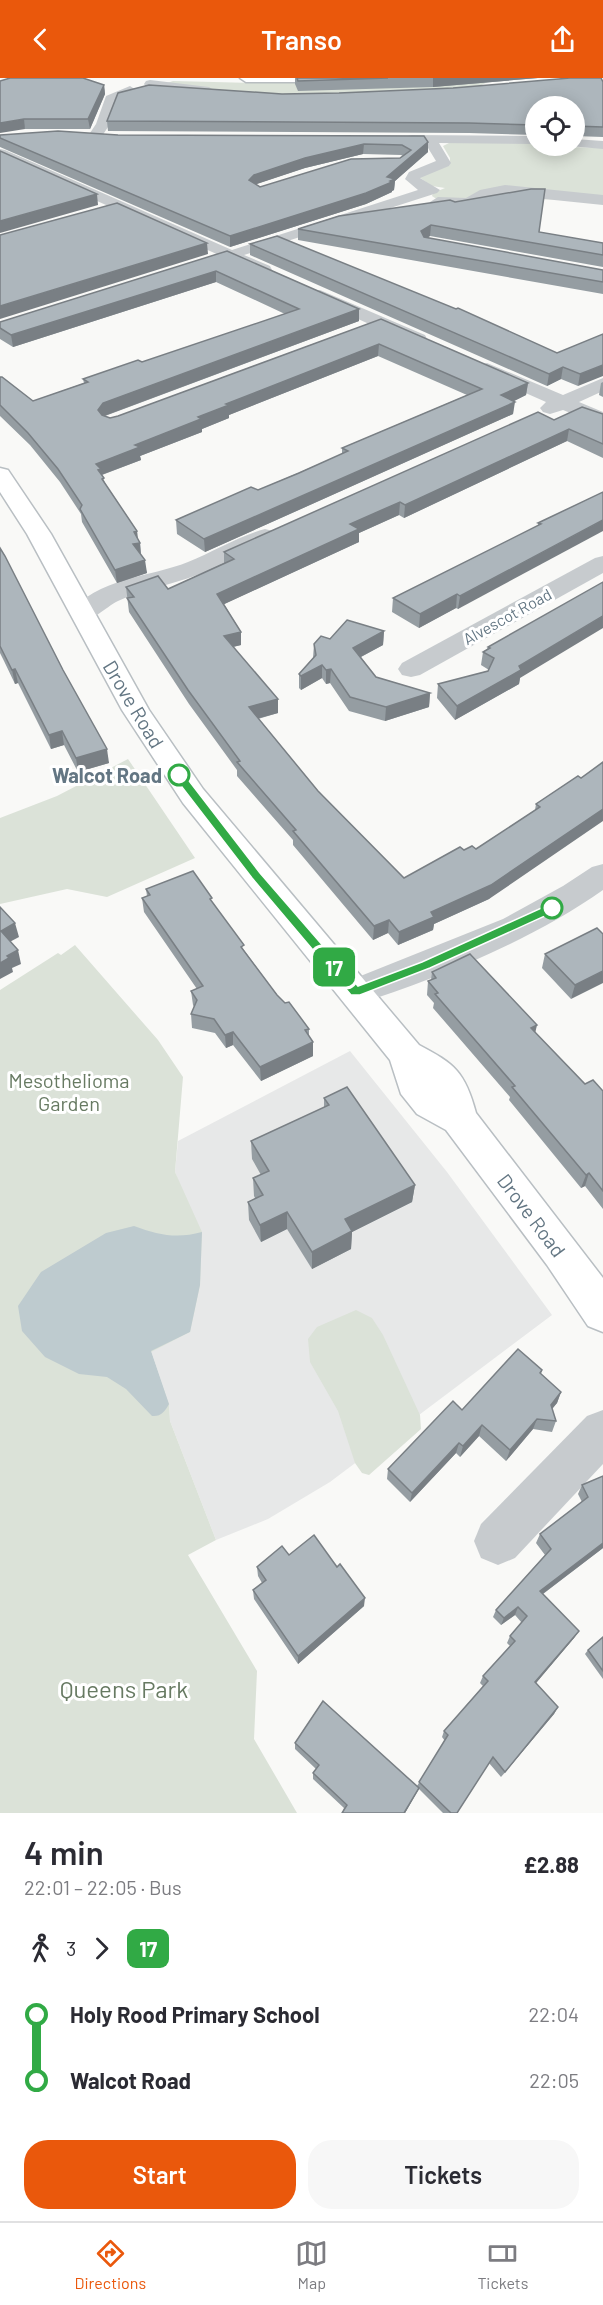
<!DOCTYPE html>
<html lang="en">
<head>
<meta charset="utf-8">
<style>
	:root { --surface:#fff; --page:#f7f7f7; --text:#2b2b33; --muted:#7c7c81; --line:#e1e1e2; --accent:#ea580c }
	body { margin:0; font-family:Barlow,sans-serif; background:var(--page); color:var(--text); height:100vh; display:flex; flex-direction:column; font-size:22px; white-space:nowrap }
	* { box-sizing:border-box; margin:0 }
	p { font-size:20px; color:var(--muted) }
	.icon { flex:none; width:33px; height:33px; fill:none; stroke:currentColor; stroke-width:2; stroke-linecap:round; stroke-linejoin:round }
	.map { position:relative; height:1735px; overflow:hidden }
	.drawer { display:flex; flex-direction:column; background:var(--surface); flex:1 }
	.drawer>* { flex:none }
	.badge { padding:0 12px; border-radius:9px; font-size:21px; line-height:39px }
	.fabs { position:absolute; left:525px; top:18px; display:grid; gap:12px }
	.fabs a { display:grid; place-items:center; width:60px; height:60px; border-radius:50%; background:var(--surface); box-shadow:0 3px 15px #0003; font-size:30px }
	.map>.badge { position:absolute; translate:-50% -50%; box-shadow:0 0 0 3px #fff }
	.legs { display:flex; align-items:center; gap:9px; height:66px; padding:0 24px; font-size:20px }
	.legs p { margin-inline-start:auto }
	.summary { display:flex; align-items:center; justify-content:space-between; height:102px; padding:0 24px }
	h1 { font-size:33px; font-weight:600; line-height:45px }
	.action { display:flex; gap:12px; margin-top:auto; padding:12px 24px }
	.action a { flex:1; height:69px; border-radius:24px; background:var(--accent); color:#fff; font-size:24px; font-weight:600; line-height:69px; text-align:center }
	.action a+a { background:var(--page); color:var(--text) }
	ul { padding:0 24px; list-style:none }
	li { display:flex; align-items:center; gap:21px; height:66px; font-size:22px }
	li i { display:grid; place-items:center; width:9px; height:100%; margin:0 8px; background:currentColor }
	li i::after { content:''; width:15px; height:15px; margin:-8px; border:4px solid; border-radius:50%; background:var(--surface) }
	li p { margin-inline-start:auto }
	li:first-child i { background:linear-gradient(#0000 50%,currentColor 0) }
	li:last-child i { background:linear-gradient(currentColor 50%,#0000 0) }
	header { display:flex; justify-content:space-between; align-items:center; height:78px; padding:0 24px; background:var(--accent); color:#fff; font-size:27px; font-weight:600 }
	.tab-bar { display:flex; justify-content:space-around; align-items:center; height:84px; border-top:2px solid var(--line); background:var(--surface); font-size:16px; color:var(--muted) }
	.tab-bar a { display:grid; justify-items:center; gap:3px }
	.tab-bar .selected { color:var(--accent) }
	.map>svg:first-child { display:block }
	.built { fill:#e7e8e8 }
	.green { fill:#dbe2d8 }
	.water { fill:#becbcf }
	.lines { fill:none; stroke-linecap:round; stroke-linejoin:round }
	.secondary-casing { stroke:#b9bfc3; stroke-width:3 }
	.primary-casing { stroke:#b8bdc0; stroke-width:3 }
	.minor { fill:#c7cbce; fill-rule:evenodd }
	.secondary { fill:#fff; fill-rule:evenodd }
	.primary { fill:#fff; fill-rule:evenodd }
	.wall { fill:#959da2; fill-rule:evenodd }
	.shaded-wall { fill:#797f84 }
	.building { fill:#adb6bc; stroke:#797f84; stroke-width:1.5; fill-rule:evenodd }
	.line-1 { fill:#31aa45; stroke:#fff; stroke-width:1.5 }
	.stop-1-dot { fill:#fff; stroke:#31aa45; stroke-width:3 }
	.labels { text-anchor:middle; dominant-baseline:central; stroke-width:6; stroke-linejoin:round; paint-order:stroke }
	.far-street-label { font-size:16px; fill:#637683; stroke:#fff }
	.street-label { font-size:20px; fill:#637683; stroke:#fff }
	.stop-label { font-size:20px; font-weight:bold; fill:#637683; stroke:#fff; text-anchor:end }
	.park-label { font-size:20px; fill:#677a62; stroke:#fff }
	.near-park-label { font-size:24px; fill:#677a62; stroke:#fff }
</style>
</head>
<body>
<header><svg class="icon" aria-label="back" viewBox="0 0 24 24"><path d="M15 5l-7 7 7 7"/></svg>Transo<svg class="icon" aria-label="share" viewBox="0 0 24 24"><path d="M12 15V3M7 8l5-5 5 5M5 13v7h14v-7"/></svg></header>
<div class="map">
<svg width="603" height="1735" viewBox="0 0 603 1735">
	<rect width="100%" height="100%" fill="#f9f9f7"/>
	<path class="built" d="M350,973L447,1094L552,1237L330,1404L268,1441L216,1462L170,1343L169,1326L151,1273L190,1254L180,1108L175,1094L178,1063Z"/>
	<g class="green">
		<path d="M496,0L469,13L306,17L244,15L164,6L173,3L254,5Z"/>
		<path d="M449,65H535L536,68L603,70V121L438,122L432,118L433,115L445,110L432,108L419,99L450,87V80L443,68Z"/>
		<path d="M128,681L195,780L107,819L67,811L0,826V740L57,718Z"/>
		<path d="M75,867L158,962L183,999L175,1094L202,1154L200,1207L190,1254L151,1274L169,1326L170,1343L216,1462L188,1477L257,1593L254,1661L297,1735H0V912L58,875L61,877Z"/>
		<path d="M356,1232L372,1240L383,1257L420,1337L421,1351L369,1397L362,1395L355,1385L338,1333L310,1284L308,1261L317,1249Z"/>
	</g>
	<path class="water" d="M134,1148C158,1157 177,1161 202,1154L200,1207L190,1254L151,1273L169,1326C165,1333 161,1339 152,1338L126,1311L107,1299L79,1296L45,1279L22,1253L18,1228L41,1194L106,1155Z"/>
	<g class="lines">
		<g class="secondary-casing">
			<path id="secondary" d="M0,390L8,392L51,456L149,632L203,711L419,967C455,986 465,994 476,1035L603,1200V1254L588,1248L547,1187L446,1052L417,1036L401,1016L390,982L183,725L122,632L27,456L0,414Z"/>
		</g>
		<g class="primary-casing">
			<path id="primary" d="M240,0H338L332,4H246Z"/>
		</g>
		<g class="minor">
			<path d="M150,2L209,9L215,13L209,17L146,9L144,6L146,3Z"/>
			<path d="M130,8L136,12L117,23L110,46L100,61H90L88,58L96,46L106,18Z"/>
			<path d="M412,57L536,58V66L439,65L451,85L449,88L420,100L440,112L437,115L244,177L270,188L272,192L270,196L264,197L0,80V71L5,72L232,172L418,112L405,101L409,94L436,83L425,65L407,64L405,61L407,58Z"/>
			<path d="M574,61L603,63V71L569,68H574Z"/>
			<path d="M505,107L603,117V127L505,117C491,119 490,122 478,127C467,131 438,133 430,124L438,119L466,120L480,112Z"/>
			<path d="M320,212L425,257L427,261L425,265H411L314,221L311,217L314,213Z"/>
			<path d="M487,285L563,317L603,300V313L579,324L603,334V348L563,332L550,336L543,334L540,330L546,324L480,295L477,291L480,287Z"/>
			<path d="M265,451L273,453L277,458L273,463C248,475 223,488 197,497C171,507 144,511 118,523C102,531 93,546 74,541L70,536C95,500 151,499 188,484C213,474 239,458 265,451Z"/>
			<path d="M603,478V495L420,597L411,599L402,597L398,591L402,585L595,480Z"/>
			<path d="M603,786V812C532,862 438,901 355,927L343,923L338,914L343,905L503,841L563,808L592,789Z"/>
			<path d="M603,1332V1386L515,1480L498,1487L481,1480L474,1463L481,1446L587,1338Z"/>
		</g>
		<use href="#secondary" class="secondary"/>
		<use href="#primary" class="primary"/>
	</g>
	<g class="wall">
		<path d="M295,0H538L433,9L298,13L295,6Z"/>
		<path d="M0,3L104,7L105,16L90,51H25Z"/>
		<path d="M603,4V59L574,58V28H536V57L469,55L108,53L107,43L282,16L339,15Z"/>
		<path d="M0,57L424,58L428,74L395,103L394,112L392,113V114L366,126L230,169L0,69ZM363,76L401,77L403,78L400,80L260,109L256,106L305,90Z"/>
		<path d="M339,138L539,154L603,165V189L430,158L427,160L603,192V216L298,162V151Z"/>
		<path d="M250,166L557,275L603,256L578,308L561,301L547,308L250,177Z"/>
		<path d="M227,173L359,231V243L105,338L110,340L118,338L381,241L528,305L526,317L514,323L513,336L205,474L177,456L176,442L258,412L342,376V370L467,317L378,278L229,337V340L202,351V354L140,378L141,382L102,397L105,405L137,453L138,462L140,465L141,477L147,495L117,505L82,444L81,436L60,404L30,367L0,338V299L33,323L84,305L83,301L142,284L285,236L216,204L13,269L0,261V244Z"/>
		<path d="M603,304V319L599,317L601,305Z"/>
		<path d="M603,336V380L567,363L404,440L399,437L359,455V464L224,526L241,554V567L233,569L278,635L258,641L318,713L404,800L464,772L476,771L535,732L536,726L578,698L489,821L434,846L433,852L398,867L388,855L373,862L293,767V762L237,698V692L189,626L129,534L126,509L168,511L224,485V474L554,342Z"/>
		<path d="M603,414L458,531L456,530L419,550L392,534L393,520L538,448V445Z"/>
		<path d="M0,470L109,685L78,694L64,667L51,671L18,605L15,606L4,583L0,575Z"/>
		<path d="M384,553L383,567L361,579L376,599L430,615L429,629L385,643L349,633L330,605L326,606L322,600L301,612L299,610V596L313,580L314,566L330,561Z"/>
		<path d="M488,569L520,600L519,606L455,642L437,620L438,606L488,593L489,592L481,587L483,574L487,571Z"/>
		<path d="M146,811L213,825L244,872L277,917L309,951V958L313,964V978L261,1003L233,967L226,970L215,955L192,950L191,936L194,929L193,927L191,913L197,911L144,834L142,820L147,818Z"/>
		<path d="M603,856L571,921L542,890L545,876Z"/>
		<path d="M432,894L535,955L585,1006L603,1013V1131L585,1108L581,1110L509,1022L510,1019L433,930L434,925L427,917L428,903L431,902Z"/>
		<path d="M324,1020L415,1107L412,1124L352,1154L351,1171L312,1191L287,1151L261,1164L249,1142L248,1124L255,1120L254,1118L253,1100L261,1097L252,1081L251,1063L324,1030Z"/>
		<path d="M542,1292L541,1296L561,1314L557,1325L552,1331L556,1343L552,1354L533,1351L506,1383L479,1358L460,1379L456,1375L410,1424L387,1401L388,1391L462,1332Z"/>
		<path d="M603,1398V1470L543,1516L579,1553L574,1560L536,1605L558,1629L554,1636L501,1699L489,1685L457,1735H443L419,1711L405,1735H342L344,1730L313,1701V1695L316,1691L295,1671V1665L417,1708L445,1663L442,1659L444,1653L483,1608L480,1605L483,1598L510,1568L507,1565L510,1558L522,1545L515,1537L501,1547L493,1539L496,1532L545,1477L536,1465L540,1456L582,1424L578,1416L582,1407Z"/>
		<path d="M289,1477L364,1528L298,1586L254,1521L253,1512L262,1505L258,1498L257,1489Z"/>
		<path d="M603,1559V1601L585,1576L588,1572Z"/>
	</g>
	<g class="shaded-wall">
		<path d="M433,0H538L433,9Z"/>
		<path d="M104,7L105,16L90,51L88,41Z"/>
		<path d="M24,41L25,51L0,55V45Z"/>
		<path d="M428,64V74L395,103L394,112L392,113V114L366,126L230,169V158L387,99Z"/>
		<path d="M364,66L363,76L305,90L254,107L249,102L254,97L305,80Z"/>
		<path d="M97,116L98,127L0,155V143Z"/>
		<path d="M431,147L430,158L420,164L421,153Z"/>
		<path d="M207,165L208,176L0,241V228Z"/>
		<path d="M216,193V204L13,269L11,257Z"/>
		<path d="M359,231V243L104,338L100,344L98,332L103,325Z"/>
		<path d="M379,266L378,278L229,337V340L202,351V354L140,378L141,382L101,397L102,404L96,386L135,367L226,326Z"/>
		<path d="M603,287V298L578,308L580,296Z"/>
		<path d="M563,289L561,301L547,308L549,296Z"/>
		<path d="M528,305L526,317L500,330L501,317Z"/>
		<path d="M515,324L513,336L205,474L204,461Z"/>
		<path d="M569,351L567,363L404,440L405,427Z"/>
		<path d="M400,424L399,437L359,455V464L218,529L217,516L350,446Z"/>
		<path d="M603,442V453L458,531L460,518Z"/>
		<path d="M137,453L138,465H140L141,478L133,466L134,454Z"/>
		<path d="M145,482L147,495L117,505L115,492Z"/>
		<path d="M457,516L456,530L419,550L420,536Z"/>
		<path d="M603,538V550L520,600L519,606L455,642L457,628L519,588Z"/>
		<path d="M384,553L383,567L353,583V570Z"/>
		<path d="M241,554V567L224,571V558Z"/>
		<path d="M322,587V600L301,612V598Z"/>
		<path d="M15,591L18,605L15,606L12,592Z"/>
		<path d="M331,591L330,605L326,606V592Z"/>
		<path d="M430,615L429,629L385,643L386,629Z"/>
		<path d="M278,621V635L249,643V629Z"/>
		<path d="M62,653L64,667L51,671L49,657Z"/>
		<path d="M107,671L109,685L78,694L76,680Z"/>
		<path d="M603,731V743L489,821L434,846L433,852L398,867L399,854Z"/>
		<path d="M389,842L388,855L373,862L374,848Z"/>
		<path d="M15,845L19,859L4,867L1,853Z"/>
		<path d="M18,872L21,886L12,890L13,894L0,901V885L7,878Z"/>
		<path d="M603,893V905L571,921L575,907Z"/>
		<path d="M537,947L534,960L531,950Z"/>
		<path d="M233,954V967L226,970L225,957Z"/>
		<path d="M313,964V978L261,1003L260,989Z"/>
		<path d="M589,1095L585,1108L581,1110L586,1097Z"/>
		<path d="M415,1107L412,1124L352,1154L351,1171L312,1191V1174L345,1141Z"/>
		<path d="M287,1134V1151L261,1164L260,1147Z"/>
		<path d="M561,1314L557,1325L547,1337L551,1327Z"/>
		<path d="M537,1341L533,1351L506,1383L510,1372Z"/>
		<path d="M482,1347L479,1358L460,1379L463,1368Z"/>
		<path d="M459,1365L456,1375L410,1424L412,1415Z"/>
		<path d="M603,1465V1470L536,1521L540,1513Z"/>
		<path d="M365,1520L364,1528L298,1586V1578Z"/>
		<path d="M518,1529L515,1537L501,1547L504,1540Z"/>
		<path d="M579,1553L574,1560L531,1611L535,1604Z"/>
		<path d="M558,1629L554,1636L501,1699L505,1694Z"/>
		<path d="M419,1710L405,1735H404Z"/>
	</g>
	<g class="building">
		<path d="M10,0H83L104,7L88,41H24L0,45V3Z"/>
		<path d="M297,0H388L298,3Z"/>
		<path d="M570,0H601L603,4V49L574,48V28H536V47L469,45L107,43L118,15L149,7L282,16L339,15L453,10Z"/>
		<path d="M58,53L118,57L424,58L428,64L387,99L395,101L390,103L392,104L366,115L230,158L0,60V57ZM364,66L402,67L411,72L400,80L351,81L260,109L249,102L254,97L305,80Z"/>
		<path d="M0,73L97,116L0,143Z"/>
		<path d="M531,111H545L539,154L603,165V177L431,147L421,153L424,159L603,192V204L298,151L339,138L450,122L455,124Z"/>
		<path d="M117,125L207,165L0,228V157Z"/>
		<path d="M277,158L456,231L458,230L557,275L603,256V287L580,296L563,289L549,296L250,166Z"/>
		<path d="M227,173L359,231L103,325L98,332L102,337L110,340L118,338L381,241L528,305L501,317L515,324L204,461L176,442L251,409L258,412L299,395L348,373L342,370L482,311L379,266L226,326L229,327L198,339L201,341L135,367L140,369L96,386L101,391L98,392L104,400L102,401L137,453L134,454L140,465L133,466L145,482L115,492L80,431L82,427L58,391L28,355L0,327V299H2L33,323L88,304L83,301L138,282L142,284L299,231L216,193L11,257L0,250V244Z"/>
		<path d="M582,329L603,336V366L569,351L405,427L400,424L350,446L359,451L217,516L241,554L224,558L278,621L249,629L318,713L404,800L460,769L464,772L472,768L476,771L540,729L536,726L578,698L581,700L603,684V731L491,807L431,834L434,839L399,854L389,842L374,848L293,753L296,752L237,684L240,683L188,612L127,520L134,519L126,509L158,498L168,511L234,481L224,474L538,334L554,342Z"/>
		<path d="M603,414V442L460,518L457,516L420,536L393,520L541,446L538,445Z"/>
		<path d="M0,470L5,478L63,592L107,671L76,680L62,653L49,657L15,591L12,592L0,568Z"/>
		<path d="M603,504V538L519,588L521,592L457,628L438,606L488,593L494,580L483,574L490,570L488,569Z"/>
		<path d="M347,542L384,553L353,570L376,599L430,615L386,629L350,619L331,591L326,592L322,587L301,598L299,596L316,577L314,566L321,558L330,561Z"/>
		<path d="M193,793L212,820L210,821L244,867L241,869L277,917L285,925L289,924L309,951L305,952L313,964L260,989L233,954L225,957L214,941L191,936L197,922L191,913L203,908L142,820L150,817L146,811Z"/>
		<path d="M0,829L15,845L1,853L18,872L7,878L9,880L0,885Z"/>
		<path d="M597,850L603,856V893L575,907L545,876Z"/>
		<path d="M470,876L537,947L531,950L585,1006L593,1002L603,1013V1113L589,1095L586,1097L512,1009L515,1008L435,916L438,915L428,903L436,900L432,894Z"/>
		<path d="M347,1009L415,1107L345,1141L352,1153L312,1174L287,1134L260,1147L248,1124L263,1117L253,1100L269,1093L251,1063L329,1027L324,1020Z"/>
		<path d="M518,1271L542,1292L540,1295L561,1314L551,1327L556,1343L537,1341L510,1372L482,1347L463,1368L459,1365L412,1415L388,1391L453,1323L462,1332Z"/>
		<path d="M603,1398V1465L540,1513L579,1553L535,1604L558,1629L505,1694L493,1679L457,1735H451L419,1704L448,1657L444,1653L488,1603L483,1598L515,1563L510,1558L527,1538L518,1529L504,1540L496,1532L551,1471L540,1456L588,1419L582,1407Z"/>
		<path d="M314,1457L337,1489L340,1486L365,1520L298,1578L253,1512L266,1502L257,1489L282,1468L289,1477Z"/>
		<path d="M603,1559V1593L588,1572Z"/>
		<path d="M323,1623L419,1710L404,1735H342L347,1727L313,1695L319,1687L295,1665Z"/>
	</g>
	<path class="line-1" d="M179,694L183,695L260,795L358,908L422,884L548,827H556L558,830L556,833L430,890L360,917H351L252,800L175,700L174,697Z"/>
	<g class="stop-1-dot">
		<circle cx="179" cy="697" r="10"/>
		<circle cx="552" cy="830" r="10"/>
	</g>
	<g class="labels">
		<g class="far-street-label">
			<text transform="translate(507 538) rotate(-29)">Alvescot Road</text>
		</g>
		<g class="street-label">
			<text transform="translate(134 626) rotate(59)">Drove Road</text>
			<text transform="translate(532 1137) rotate(53)">Drove Road</text>
		</g>
		<g class="stop-label">
			<text x="162" y="697">Walcot Road</text>
		</g>
		<g class="park-label">
			<text x="69" y="1002">Mesothelioma<tspan x="69" dy="23">Garden</tspan></text>
		</g>
		<g class="near-park-label">
			<text x="124" y="1610">Queens Park</text>
		</g>
	</g>
</svg>
<div class="fabs">
<a><svg class="icon" aria-label="locate" viewBox="0 0 24 24"><circle cx="12" cy="12" r="6"/><path d="M12 2v4M12 18v4M2 12h4M18 12h4"/></svg></a>
</div>
<b class="badge" style="left:334px;top:889px;background:#31aa45;color:#fff">17</b>
</div>
<section class="drawer">
<div class="summary"><div><h1>4 min</h1><p>22:01 – 22:05 · Bus</p></div><b>£2.88</b></div>
<div class="legs"><svg class="icon" aria-label="walk" viewBox="0 0 24 24"><circle cx="13" cy="4" r="2"/><path d="M13 8l-2 6 4 7M11 14l-3 7M7 12l3-4h3l4 4"/></svg>3<svg class="icon" aria-label="forward" viewBox="0 0 24 24"><path d="M9 5l7 7-7 7"/></svg><b class="badge" style="background:#31aa45;color:#fff">17</b></div>
<ul>
<li><i style="color:#31aa45"></i><b>Holy Rood Primary School</b><p>22:04</p></li>
<li><i style="color:#31aa45"></i><b>Walcot Road</b><p>22:05</p></li>
</ul>
<div class="action"><a>Start</a><a>Tickets</a></div>
</section>
<nav class="tab-bar">
<a class="selected"><svg class="icon" aria-label="directions" viewBox="0 0 24 24"><path d="M12 3l9 9-9 9-9-9zM9 14v-3h6M13 9l2 2-2 2"/></svg>Directions</a>
<a><svg class="icon" aria-label="map" viewBox="0 0 24 24"><path d="M3 6l6-2 6 2 6-2v14l-6 2-6-2-6 2zM9 4v14M15 6v14"/></svg>Map</a>
<a><svg class="icon" aria-label="tickets" viewBox="0 0 24 24"><path d="M3 7h18v10H3zM15 7v10"/></svg>Tickets</a>
</nav>
</body>
</html>
